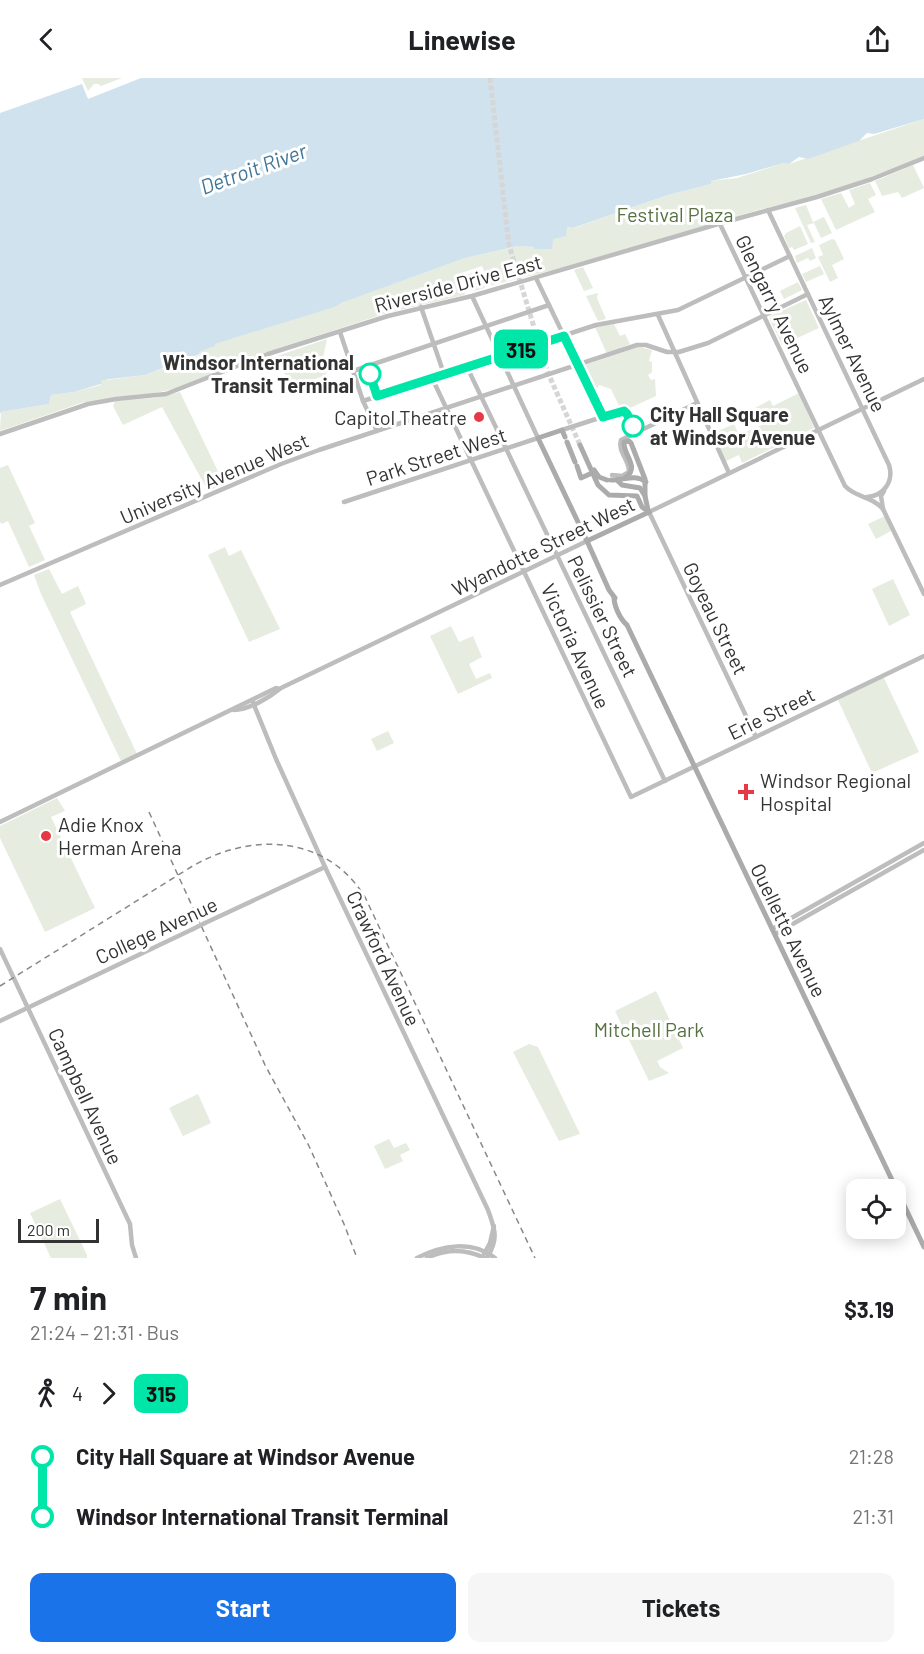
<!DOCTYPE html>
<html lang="en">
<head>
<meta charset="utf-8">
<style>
	:root { --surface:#fff; --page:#f6f6f6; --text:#202124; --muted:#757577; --accent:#1a73e8 }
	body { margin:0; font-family:Barlow,sans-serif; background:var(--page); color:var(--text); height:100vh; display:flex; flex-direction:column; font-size:22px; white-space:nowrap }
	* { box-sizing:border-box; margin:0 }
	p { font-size:20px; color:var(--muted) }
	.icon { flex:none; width:33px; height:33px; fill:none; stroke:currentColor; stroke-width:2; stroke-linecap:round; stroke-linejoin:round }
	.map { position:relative; height:1180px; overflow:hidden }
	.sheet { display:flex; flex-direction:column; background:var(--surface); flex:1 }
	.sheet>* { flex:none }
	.badge { padding:0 12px; border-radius:9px; font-size:21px; line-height:39px }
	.fabs { position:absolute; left:846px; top:1101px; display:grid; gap:12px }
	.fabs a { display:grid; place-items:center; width:60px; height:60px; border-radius:12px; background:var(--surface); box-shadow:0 3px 15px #0003; font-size:30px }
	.scale { position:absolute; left:18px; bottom:15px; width:81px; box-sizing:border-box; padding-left:6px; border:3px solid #333; border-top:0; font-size:16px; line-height:21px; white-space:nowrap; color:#333; -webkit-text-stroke:4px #fff; paint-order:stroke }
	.map>.badge { position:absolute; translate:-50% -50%; box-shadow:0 0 0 3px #fff }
	.legs { display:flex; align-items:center; gap:9px; height:66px; padding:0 30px; font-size:20px }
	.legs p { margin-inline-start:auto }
	.overview { display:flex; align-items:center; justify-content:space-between; height:102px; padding:0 30px }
	h1 { font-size:33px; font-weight:700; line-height:45px }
	.action { display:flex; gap:12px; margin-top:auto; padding:12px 30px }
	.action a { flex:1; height:69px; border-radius:12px; background:var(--accent); color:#fff; font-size:24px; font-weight:700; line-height:69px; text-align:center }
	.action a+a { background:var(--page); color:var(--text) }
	ul { padding:0 30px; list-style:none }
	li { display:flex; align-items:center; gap:21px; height:60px; font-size:22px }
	li i { display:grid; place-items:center; width:9px; height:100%; margin:0 8px; background:currentColor }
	li i::after { content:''; width:15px; height:15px; margin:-8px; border:4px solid; border-radius:50%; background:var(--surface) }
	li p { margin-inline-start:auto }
	li:first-child i { background:linear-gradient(#0000 50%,currentColor 0) }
	li:last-child i { background:linear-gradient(currentColor 50%,#0000 0) }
	header { display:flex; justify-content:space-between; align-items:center; height:78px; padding:0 30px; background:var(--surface); font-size:27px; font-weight:700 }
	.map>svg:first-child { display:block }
	.green { fill:#e6ecdf }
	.water { fill:#cfe2ee }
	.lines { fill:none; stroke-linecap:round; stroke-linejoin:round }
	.primary-tunnel { stroke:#d6d6d6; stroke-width:5; stroke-dasharray:5 2.5; stroke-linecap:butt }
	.secondary { stroke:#bdbdbd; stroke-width:4.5 }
	.primary { stroke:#ababab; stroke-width:5 }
	.rail { stroke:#888; stroke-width:1.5; stroke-dasharray:6 4.5; stroke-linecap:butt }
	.secondary-bridge { stroke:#bdbdbd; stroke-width:4.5 }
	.line-1-casing { stroke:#fff; stroke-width:14 }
	.line-1 { stroke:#00e6a9; stroke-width:9 }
	.stop-1-dot { fill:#fff; stroke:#00e6a9; stroke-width:3 }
	.poi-dot { fill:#e63946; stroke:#fff; stroke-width:2 }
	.labels { text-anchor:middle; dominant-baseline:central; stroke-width:6; stroke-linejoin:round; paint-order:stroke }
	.park-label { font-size:20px; fill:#56703f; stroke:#fff }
	.street-label { font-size:20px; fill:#333; stroke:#fff }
	.stop-label { font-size:20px; font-weight:bold; fill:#333; stroke:#fff; text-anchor:end }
	.poi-label { font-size:20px; fill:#333; stroke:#fff; text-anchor:start }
	.water-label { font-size:21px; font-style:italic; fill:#3f7597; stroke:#fff }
</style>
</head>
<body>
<header><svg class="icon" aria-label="back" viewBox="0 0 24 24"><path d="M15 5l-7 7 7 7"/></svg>Linewise<svg class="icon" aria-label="share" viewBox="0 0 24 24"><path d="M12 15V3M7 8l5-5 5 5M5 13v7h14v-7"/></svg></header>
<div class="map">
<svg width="924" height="1180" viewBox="0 0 924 1180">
	<rect width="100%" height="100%" fill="#fff"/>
	<g class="green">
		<path d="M82,0H122L101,8L98,6H94L88,13Z"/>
		<path d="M924,41V78L901,88L819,117L758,132L554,192L492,207L490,206L482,188L458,196L466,213L464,217L387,235L264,275L178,310L151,316L117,319L81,325L0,353L1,334L49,326L51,317L74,314L101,307V302L107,300V302L145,297L200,277L199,274L215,268L214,266L335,229L340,225L465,180L518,168L534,169L552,161L566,149L574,150L668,117L711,106L710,103L737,100L784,85L789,86Z"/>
		<path d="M913,87L924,110L902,120L898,114L882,118L875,103Z"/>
		<path d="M870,105L876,117L868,121L875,134L836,152L821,121L841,115L849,130L855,126L849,112Z"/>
		<path d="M806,127L813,144L824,139L832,155L821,160L814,145L807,147L815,164L811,165L795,130Z"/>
		<path d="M800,148L808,166L794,172L792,169L789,170L784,158L786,155Z"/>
		<path d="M832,161L835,162L844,181L832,187L838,200L830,204L818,179L823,177L819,167Z"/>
		<path d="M812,170L816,180L810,183L808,180L797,185L795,178Z"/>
		<path d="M820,188L824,196L806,204L802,196Z"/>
		<path d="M583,189L593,210L584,213L574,192Z"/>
		<path d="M478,193L485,210L474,213L466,197Z"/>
		<path d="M798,204L802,212L784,221L780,213Z"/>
		<path d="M598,215L597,220L606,241L598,243L586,218Z"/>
		<path d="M806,222L819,250L782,267L770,242V238Z"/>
		<path d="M614,246L620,258L625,256L630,266L607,276L595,249Z"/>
		<path d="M327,261L323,280L328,281L326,297L291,310L277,278Z"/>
		<path d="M638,269L652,272L649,283L652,284V294L648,297L651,302L655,301L656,318L630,330L631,333H628L625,330H618L619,328L611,311L599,307L594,315L582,288Z"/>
		<path d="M180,314L224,406L208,413L162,329L123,347L113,328L115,323L154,320Z"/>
		<path d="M799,315L814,350L742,385L739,377L726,383L714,355L734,346L739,357L762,347L755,330L770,322L773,328Z"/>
		<path d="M8,387L35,445L29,448L45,482L29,489L8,443L1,446L0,443V390Z"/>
		<path d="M885,438L891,453L876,461L868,446Z"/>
		<path d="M225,469L229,478L241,472L280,551L249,564L208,477Z"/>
		<path d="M49,491L62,516L78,508L86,526L70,534L137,676L121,683L41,516L34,497Z"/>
		<path d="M893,501L910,537L889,548L872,511Z"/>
		<path d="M451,548L459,564L473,558L482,579L469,586L476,601L490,595L492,600L458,616L430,558Z"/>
		<path d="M883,598L919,674L872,695L837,620Z"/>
		<path d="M388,653L394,665L377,673L371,661Z"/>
		<path d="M57,720L65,733L51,739L95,830L45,854L0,760V748Z"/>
		<path d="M656,913L683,970L657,983L660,989L669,995L649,1003L615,933Z"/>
		<path d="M529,966L538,969L580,1056L559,1063L513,974Z"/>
		<path d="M198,1016L211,1045L183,1058L169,1030Z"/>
		<path d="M389,1061L394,1070L406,1065L410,1072L400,1077L403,1083L385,1091L374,1068Z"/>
		<path d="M60,1121L87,1177V1180H51L30,1135Z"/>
	</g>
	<path class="water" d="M141,0H924V41L874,56L867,55L859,63L808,81L799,79L789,86L784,85L746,96L711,103V106L668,117L573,150L567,149L566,158L553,161L552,171H534V169L518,168L465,180L341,225L335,229L215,266V268L199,274L200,276L145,297L102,302L101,306L74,314L51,317L49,326L1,334L0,336V35L82,6L88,21Z"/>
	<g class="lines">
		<path class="primary-tunnel" d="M490,0L509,167L548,295L580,367"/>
		<g class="secondary">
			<path d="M768,132L889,387C894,403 884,418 867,419"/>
			<path d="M720,146L845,408C856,420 872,418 883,431"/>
			<path d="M536,200L603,339"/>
			<path d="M421,229L444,296"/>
			<path d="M658,237L729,395"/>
			<path d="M340,254L363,323L377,353"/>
			<path d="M467,289L665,703"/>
			<path d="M353,293L549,227"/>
			<path d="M432,300L631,719L924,578"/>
			<path d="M363,323L596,247L678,232L790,178"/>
			<path d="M562,352L621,333L627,336L637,353"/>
			<path d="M0,356L88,326L116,321L166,316L268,276L388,238L472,218L725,144L817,119L872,101L924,80"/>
			<path d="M612,397L622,398L629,394C630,383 617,373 621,362L697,325"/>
			<path d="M884,413L881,418L883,431L924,516"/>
			<path d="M344,424L538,360L472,218"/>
			<path d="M0,507L281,386L319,372L637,267H646L667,274H679L708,265L808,216"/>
			<path d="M252,622L276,681L325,789L488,1132C495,1152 499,1160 487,1180"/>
			<path d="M234,632C249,632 270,619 281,610L587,463"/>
			<path d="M756,659L649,434L924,301"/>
			<path d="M0,744L276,610L279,611"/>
			<path d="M205,845L325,789"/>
			<path d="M772,851L924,765"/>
			<path d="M775,856L924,772"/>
			<path d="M0,871L130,1146L132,1167L136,1180"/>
			<path d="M0,943L193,851"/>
			<path d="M484,1176L490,1165L494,1148"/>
			<path d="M417,1180C442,1167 472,1162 495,1180"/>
			<path d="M427,1180C447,1170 466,1171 485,1180"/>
		</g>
		<g class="primary">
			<path d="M565,359L562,352L538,360L587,463L609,512L615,520"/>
			<path d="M567,364L575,384"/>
			<path d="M580,367L598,407L609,417L637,418L642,429L649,434"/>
			<path d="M577,388L581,400L592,395"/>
			<path d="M594,392L599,399L607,402"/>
			<path d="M626,399C640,389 623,377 624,364L629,363L631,365L645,401V418"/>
			<path d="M611,402C623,403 635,395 646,404"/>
			<path d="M617,402L622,407L640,410L645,418L648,432"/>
			<path d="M587,463L649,434"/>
			<path d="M614,519C614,528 620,541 627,547L647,589L924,1169"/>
		</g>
		<g class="rail">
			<path d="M149,734L265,987L309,1068L344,1146L357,1180"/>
			<path d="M0,908L191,789C250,754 326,756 365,819L535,1180"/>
		</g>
		<path class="secondary-bridge" d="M193,851L205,845"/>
	</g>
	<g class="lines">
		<g class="line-1-casing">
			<path id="line-1" d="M370,296L377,318L564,258L603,339L624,333L627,336L633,348"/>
		</g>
		<use href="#line-1" class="line-1"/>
	</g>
	<g class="stop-1-dot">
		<circle cx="370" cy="296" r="10"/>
		<circle cx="633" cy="348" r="10"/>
	</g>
	<g class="poi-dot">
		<circle cx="479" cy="339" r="6"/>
		<path d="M743 705h6v6h6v6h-6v6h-6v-6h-6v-6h6z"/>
		<circle cx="46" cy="758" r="6"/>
	</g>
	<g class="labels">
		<g class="park-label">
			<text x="675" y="136">Festival Plaza</text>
			<text x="649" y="951">Mitchell Park</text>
		</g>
		<g class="street-label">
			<text transform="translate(458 205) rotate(-15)">Riverside Drive East</text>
			<text transform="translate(775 226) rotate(64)">Glengarry Avenue</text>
			<text transform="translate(853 275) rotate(64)">Aylmer Avenue</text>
			<text transform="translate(436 378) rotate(-18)">Park Street West</text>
			<text transform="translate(214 400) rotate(-23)">University Avenue West</text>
			<text transform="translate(543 468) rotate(-26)">Wyandotte Street West</text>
			<text transform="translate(603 538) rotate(64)">Pelissier Street</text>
			<text transform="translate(716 540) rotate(64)">Goyeau Street</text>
			<text transform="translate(576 568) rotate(65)">Victoria Avenue</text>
			<text transform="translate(771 635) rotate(-26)">Erie Street</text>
			<text transform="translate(156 852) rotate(-25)">College Avenue</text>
			<text transform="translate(789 852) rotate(64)">Ouellette Avenue</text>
			<text transform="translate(384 880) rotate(65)">Crawford Avenue</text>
			<text transform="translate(86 1018) rotate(65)">Campbell Avenue</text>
		</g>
		<g class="stop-label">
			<text x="354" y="284">Windsor International<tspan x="354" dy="23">Transit Terminal</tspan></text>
			<text x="650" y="336" text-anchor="start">City Hall Square<tspan x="650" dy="23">at Windsor Avenue</tspan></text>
		</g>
		<g class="poi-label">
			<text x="467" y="339" text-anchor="end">Capitol Theatre</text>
			<text x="760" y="702">Windsor Regional<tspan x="760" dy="23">Hospital</tspan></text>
			<text x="58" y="746">Adie Knox<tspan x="58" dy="23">Herman Arena</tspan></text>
		</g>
		<g class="water-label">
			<text transform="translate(253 90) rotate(-20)">Detroit River</text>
		</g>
	</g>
</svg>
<div class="fabs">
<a><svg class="icon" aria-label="locate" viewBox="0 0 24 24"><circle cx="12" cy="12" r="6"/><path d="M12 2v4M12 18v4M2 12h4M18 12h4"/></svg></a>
</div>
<div class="scale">200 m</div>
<b class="badge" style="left:521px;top:271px;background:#00e6a9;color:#111">315</b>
</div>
<section class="sheet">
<div class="overview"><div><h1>7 min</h1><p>21:24 – 21:31 · Bus</p></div><b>$3.19</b></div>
<div class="legs"><svg class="icon" aria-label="walk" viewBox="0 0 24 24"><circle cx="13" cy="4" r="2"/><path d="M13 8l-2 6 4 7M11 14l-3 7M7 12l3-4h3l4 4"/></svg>4<svg class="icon" aria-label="forward" viewBox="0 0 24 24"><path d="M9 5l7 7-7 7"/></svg><b class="badge" style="background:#00e6a9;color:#111">315</b></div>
<ul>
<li><i style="color:#00e6a9"></i><b>City Hall Square at Windsor Avenue</b><p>21:28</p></li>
<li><i style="color:#00e6a9"></i><b>Windsor International Transit Terminal</b><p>21:31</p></li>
</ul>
<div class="action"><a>Start</a><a>Tickets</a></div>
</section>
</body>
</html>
